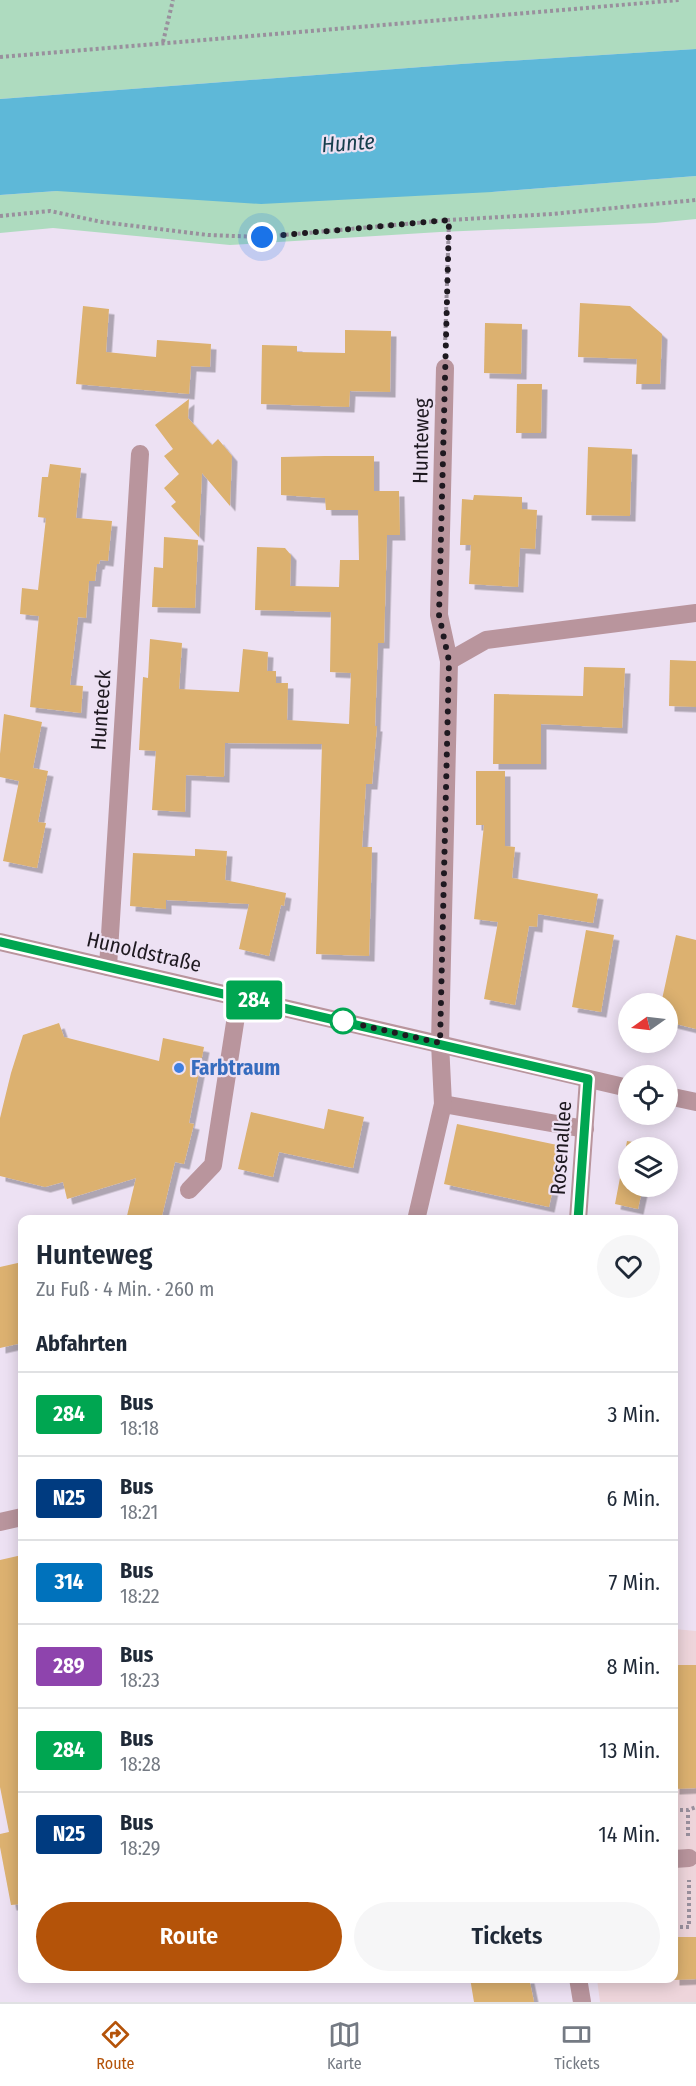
<!DOCTYPE html>
<html lang="de">
<head>
<meta charset="utf-8">
<style>
	:root { --surface:#fff; --page:#f6f6f7; --text:#1f2937; --muted:#747a83; --line:#e0e1e3; --accent:#b45309 }
	body { margin:0; font-family:"Fira Sans Condensed",sans-serif; background:var(--page); color:var(--text); height:100vh; display:flex; flex-direction:column; font-size:22px; white-space:nowrap }
	* { box-sizing:border-box; margin:0 }
	p { font-size:20px; color:var(--muted) }
	.icon { flex:none; width:33px; height:33px; fill:none; stroke:currentColor; stroke-width:2; stroke-linecap:round; stroke-linejoin:round }
	.map { position:relative; flex:1; overflow:hidden }
	.drawer { position:absolute; left:18px; top:1215px; width:660px; height:768px; display:flex; flex-direction:column; background:var(--surface); border-radius:12px; box-shadow:0 3px 15px #0003 }
	.drawer>* { flex:none }
	.badge { padding:0 12px; border-radius:4px; font-size:21px; line-height:39px }
	.needle { width:39px; rotate:256deg }
	.tools { position:absolute; left:618px; top:993px; display:grid; gap:12px }
	.tools a { display:grid; place-items:center; width:60px; height:60px; border-radius:50%; background:var(--surface); box-shadow:0 3px 15px #0003; font-size:30px }
	.you { position:absolute; width:30px; height:30px; margin:-15px; border:4px solid #fff; border-radius:50%; background:#1a73e8; box-shadow:0 0 0 9px #1a73e833 }
	.map>.badge { position:absolute; translate:-50% -50%; box-shadow:0 0 0 3px #fff }
	h2 { padding:0 18px; font-size:22px; line-height:54px }
	.round { display:grid; place-items:center; flex:none; width:63px; height:63px; border-radius:32px; background:var(--page) }
	.summary { display:flex; align-items:center; justify-content:space-between; height:102px; padding:0 18px }
	h1 { font-size:28px; font-weight:600; line-height:45px }
	.action { display:flex; gap:12px; margin-top:auto; padding:12px 18px }
	.action a { flex:1; height:69px; border-radius:36px; background:var(--accent); color:#fff; font-size:24px; font-weight:600; line-height:69px; text-align:center }
	.action a+a { background:var(--page); color:var(--text) }
	ul { padding:0; list-style:none }
	li { display:flex; align-items:center; gap:18px; height:84px; padding:0 18px; border-top:2px solid var(--line) }
	li div { flex:1 }
	li b { display:block; font-size:22px }
	li em { font-style:normal }
	li .badge { min-width:66px; font-weight:700; text-align:center }
	.tabs { display:flex; justify-content:space-around; align-items:center; height:84px; border-top:2px solid var(--line); background:var(--surface); font-size:16px; color:var(--muted) }
	.tabs a { display:grid; justify-items:center; gap:3px }
	.tabs .current { color:var(--accent) }
	.map>svg:first-child { display:block }
	.education { fill:#eed5db }
	.green { fill:#aedbbf }
	.water { fill:#5eb8d8 }
	.building { fill:#dcb16f; filter:url(#shadow) }
	.lines { fill:none; stroke-linecap:round; stroke-linejoin:round }
	.path { stroke:#99909d; stroke-width:4; stroke-dasharray:3 3; stroke-linecap:butt }
	.minor { stroke:#b9959d; stroke-width:18 }
	.line-casing { stroke:#fff; stroke-width:14 }
	.line { stroke:#00a651; stroke-width:9 }
	.walk { stroke:#1e1920; stroke-width:6; stroke-dasharray:0 10.8 }
	.stop-dot { fill:#fff; stroke:#00a651; stroke-width:3 }
	.shop-dot { fill:#3f7fe0; stroke:#ede1f3; stroke-width:2 }
	.labels { text-anchor:middle; dominant-baseline:central; stroke-width:4.5; stroke-linejoin:round; paint-order:stroke }
	.street-label { font-size:21px; fill:#1e1920; stroke:#ede1f3 }
	.shop-label { font-size:21px; font-weight:bold; fill:#366cbe; stroke:#ede1f3; text-anchor:start }
	.water-label { font-size:22px; font-style:italic; fill:#163e4c; stroke:#ede1f3 }
</style>
</head>
<body>
<div class="map">
<svg width="696" height="2002" viewBox="0 0 696 2002">
	<defs>
		<filter id="shadow"><feDropShadow dx="5.5" dy="5.5" stdDeviation="0" flood-color="#0004"/></filter>
	</defs>
	<rect width="100%" height="100%" fill="#ede1f3"/>
	<path class="education" d="M674,1629L696,1631V2002H600L597,1979L674,1978Z"/>
	<g class="green">
		<path d="M0,0H696V49L461,64L0,99Z"/>
		<path d="M696,176V219L655,223L440,232L230,245L53,228L0,233V195L57,191L492,192Z"/>
	</g>
	<path class="water" d="M696,49V176L492,192L261,204L57,191L0,195V99L461,64Z"/>
	<g class="building">
		<path d="M580,303L630,306L662,334L660,384H636L637,359L578,357Z"/>
		<path d="M83,306L109,309L106,352L156,357L157,340L211,344L210,367L191,366L189,394L76,384Z"/>
		<path d="M485,323L522,324L521,374L484,373Z"/>
		<path d="M345,330L391,331L390,392L350,391L349,407L261,404L262,345L297,346V352L345,353Z"/>
		<path d="M517,384H542L541,433H516Z"/>
		<path d="M189,399L188,418L212,445L218,439L232,456L230,506L202,473L199,537L171,506L176,502L164,488L179,474L164,456L173,449L155,425Z"/>
		<path d="M588,447L632,449L630,516L586,515Z"/>
		<path d="M325,456H374V491H399L400,535H387L384,643H378L375,726H377L372,784H366L362,847H372L369,956L316,954L322,744L225,743L224,777L186,775L185,812L152,810L156,751L139,750L143,677L148,678L150,639L182,643L179,689L239,692L243,649L268,652L267,671H276V683H288L287,720L349,724L351,673L330,672L331,612L255,610L257,547L285,548L291,555L290,586L339,587L340,560H359L358,510H326L325,498L281,495V457Z"/>
		<path d="M50,464L81,468L76,518L112,521L108,561L100,560L99,564H97L95,581H89L86,618L78,617L70,685L83,686L81,713L30,707L39,616L20,614L22,588L38,590L46,518L38,517L42,477H48Z"/>
		<path d="M474,495L522,497V509L537,510L535,549L520,548L518,587L469,584L471,545H460L462,499L473,500Z"/>
		<path d="M164,537L198,540L195,608L152,607L154,567L163,568Z"/>
		<path d="M670,660L696,661V707L669,706Z"/>
		<path d="M584,667L625,668L622,728L541,724V764H493L494,694L583,696Z"/>
		<path d="M4,714L42,722L33,768L48,771L38,822L46,823L37,868L3,861L19,781L0,777V754Z"/>
		<path d="M476,771H505V846L515,847L512,878L598,894L593,923L538,914L537,927L529,926L515,1005L484,999L498,922L474,919L484,825H476Z"/>
		<path d="M195,849L227,851L225,880L286,893L284,906L281,905L269,956L239,949L249,904L166,900V909L130,906L133,853L195,856Z"/>
		<path d="M586,930L614,935L601,1012L572,1007Z"/>
		<path d="M676,935L696,940V1029L668,1022V1004H661Z"/>
		<path d="M59,1023L64,1037L159,1061L163,1038L204,1047L189,1123L194,1124L184,1164L175,1162L161,1220H126L136,1178L67,1199L63,1182L45,1187L0,1176V1118L11,1073L23,1035Z"/>
		<path d="M328,1109L364,1117L353,1168L279,1152L273,1177L238,1169L251,1112L324,1129Z"/>
		<path d="M457,1124L562,1146L549,1207L444,1184Z"/>
		<path d="M627,1141L651,1145V1148H628V1186H643L638,1209L615,1204Z"/>
		<path d="M22,1262V1343L0,1348V1267Z"/>
		<path d="M22,1555V1904L11,1905L0,1847V1834L9,1832L0,1787V1560Z"/>
		<path d="M674,1665H696V1788L674,1789Z"/>
		<path d="M674,1937H696V1979L674,1980Z"/>
		<path d="M470,1978H529L534,2002H474Z"/>
	</g>
	<g class="lines">
		<g class="path">
			<path d="M163,42L173,0"/>
			<path d="M0,57L680,0"/>
			<path d="M0,216L50,211L102,222L208,235L262,237L449,220L552,214L696,200"/>
			<path d="M445,346L449,220"/>
			<path d="M674,1810H688L696,1807"/>
			<path d="M688,1836V1810"/>
			<path d="M674,1927H689V1880"/>
		</g>
		<g class="minor">
			<path d="M449,661L486,640L696,613"/>
			<path d="M0,942L628,1088"/>
			<path d="M108,967L140,454"/>
			<path d="M668,1096L696,1102"/>
			<path d="M443,1104L585,1129"/>
			<path d="M189,1190L213,1165L239,997"/>
			<path d="M417,1216L443,1104L440,1043L449,661L439,615L445,368"/>
			<path d="M578,1220L588,1079"/>
			<path d="M0,1522L22,1517"/>
			<path d="M674,1859L689,1858"/>
			<path d="M578,1978L582,2002"/>
		</g>
	</g>
	<g class="lines">
		<g class="line-casing">
			<path id="line" d="M0,942L588,1079L578,1220"/>
		</g>
		<use href="#line" class="line"/>
		<path class="walk" d="M262,237L449,220L439,615L449,661L440,1043L343,1021"/>
	</g>
	<circle class="stop-dot" cx="343" cy="1021" r="12"/>
	<circle class="shop-dot" cx="179" cy="1068" r="6"/>
	<g class="labels">
		<g class="street-label">
			<text transform="translate(421 441) rotate(-89)">Hunteweg</text>
			<text transform="translate(101 710) rotate(-86)">Hunteeck</text>
			<text transform="translate(144 952) rotate(13)">Hunoldstraße</text>
			<text transform="translate(561 1148) rotate(-86)">Rosenallee</text>
		</g>
		<g class="shop-label">
			<text x="191" y="1068">Farbtraum</text>
		</g>
		<g class="water-label">
			<text transform="translate(348 143) rotate(-4)">Hunte</text>
		</g>
	</g>
</svg>
<div class="tools">
<a><svg class="needle" viewBox="-14 -14 28 28"><path d="M0-13l5 13h-10z" fill="#e53935"/><path d="M0 13l5-13h-10z" fill="#747a83"/></svg></a>
<a><svg class="icon" aria-label="locate" viewBox="0 0 24 24"><circle cx="12" cy="12" r="6"/><path d="M12 2v4M12 18v4M2 12h4M18 12h4"/></svg></a>
<a><svg class="icon" aria-label="layers" viewBox="0 0 24 24"><path d="M12 4l9 5-9 5-9-5zM3 14l9 5 9-5"/></svg></a>
</div>
<div class="you" style="left:262px;top:237px"></div>
<b class="badge" style="left:254px;top:1000px;background:#00a651;color:#fff">284</b>
<section class="drawer">
<div class="summary"><div><h1>Hunteweg</h1><p>Zu Fuß · 4 Min. · 260 m</p></div><a class="round"><svg class="icon" aria-label="heart" viewBox="0 0 24 24"><path d="M12 20l-8-8c-3-5 5-10 8-4 3-6 11-1 8 4z"/></svg></a></div>
<h2>Abfahrten</h2>
<ul>
<li><span class="badge" style="background:#00a651;color:#fff">284</span><div><b>Bus</b><p>18:18</p></div><em>3 Min.</em></li>
<li><span class="badge" style="background:#003b80;color:#fff">N25</span><div><b>Bus</b><p>18:21</p></div><em>6 Min.</em></li>
<li><span class="badge" style="background:#0072bc;color:#fff">314</span><div><b>Bus</b><p>18:22</p></div><em>7 Min.</em></li>
<li><span class="badge" style="background:#8e44ad;color:#fff">289</span><div><b>Bus</b><p>18:23</p></div><em>8 Min.</em></li>
<li><span class="badge" style="background:#00a651;color:#fff">284</span><div><b>Bus</b><p>18:28</p></div><em>13 Min.</em></li>
<li><span class="badge" style="background:#003b80;color:#fff">N25</span><div><b>Bus</b><p>18:29</p></div><em>14 Min.</em></li>
</ul>
<div class="action"><a>Route</a><a>Tickets</a></div>
</section>
</div>
<nav class="tabs">
<a class="current"><svg class="icon" aria-label="directions" viewBox="0 0 24 24"><path d="M12 3l9 9-9 9-9-9zM9 14v-3h6M13 9l2 2-2 2"/></svg>Route</a>
<a><svg class="icon" aria-label="map" viewBox="0 0 24 24"><path d="M3 6l6-2 6 2 6-2v14l-6 2-6-2-6 2zM9 4v14M15 6v14"/></svg>Karte</a>
<a><svg class="icon" aria-label="tickets" viewBox="0 0 24 24"><path d="M3 7h18v10H3zM15 7v10"/></svg>Tickets</a>
</nav>
</body>
</html>
